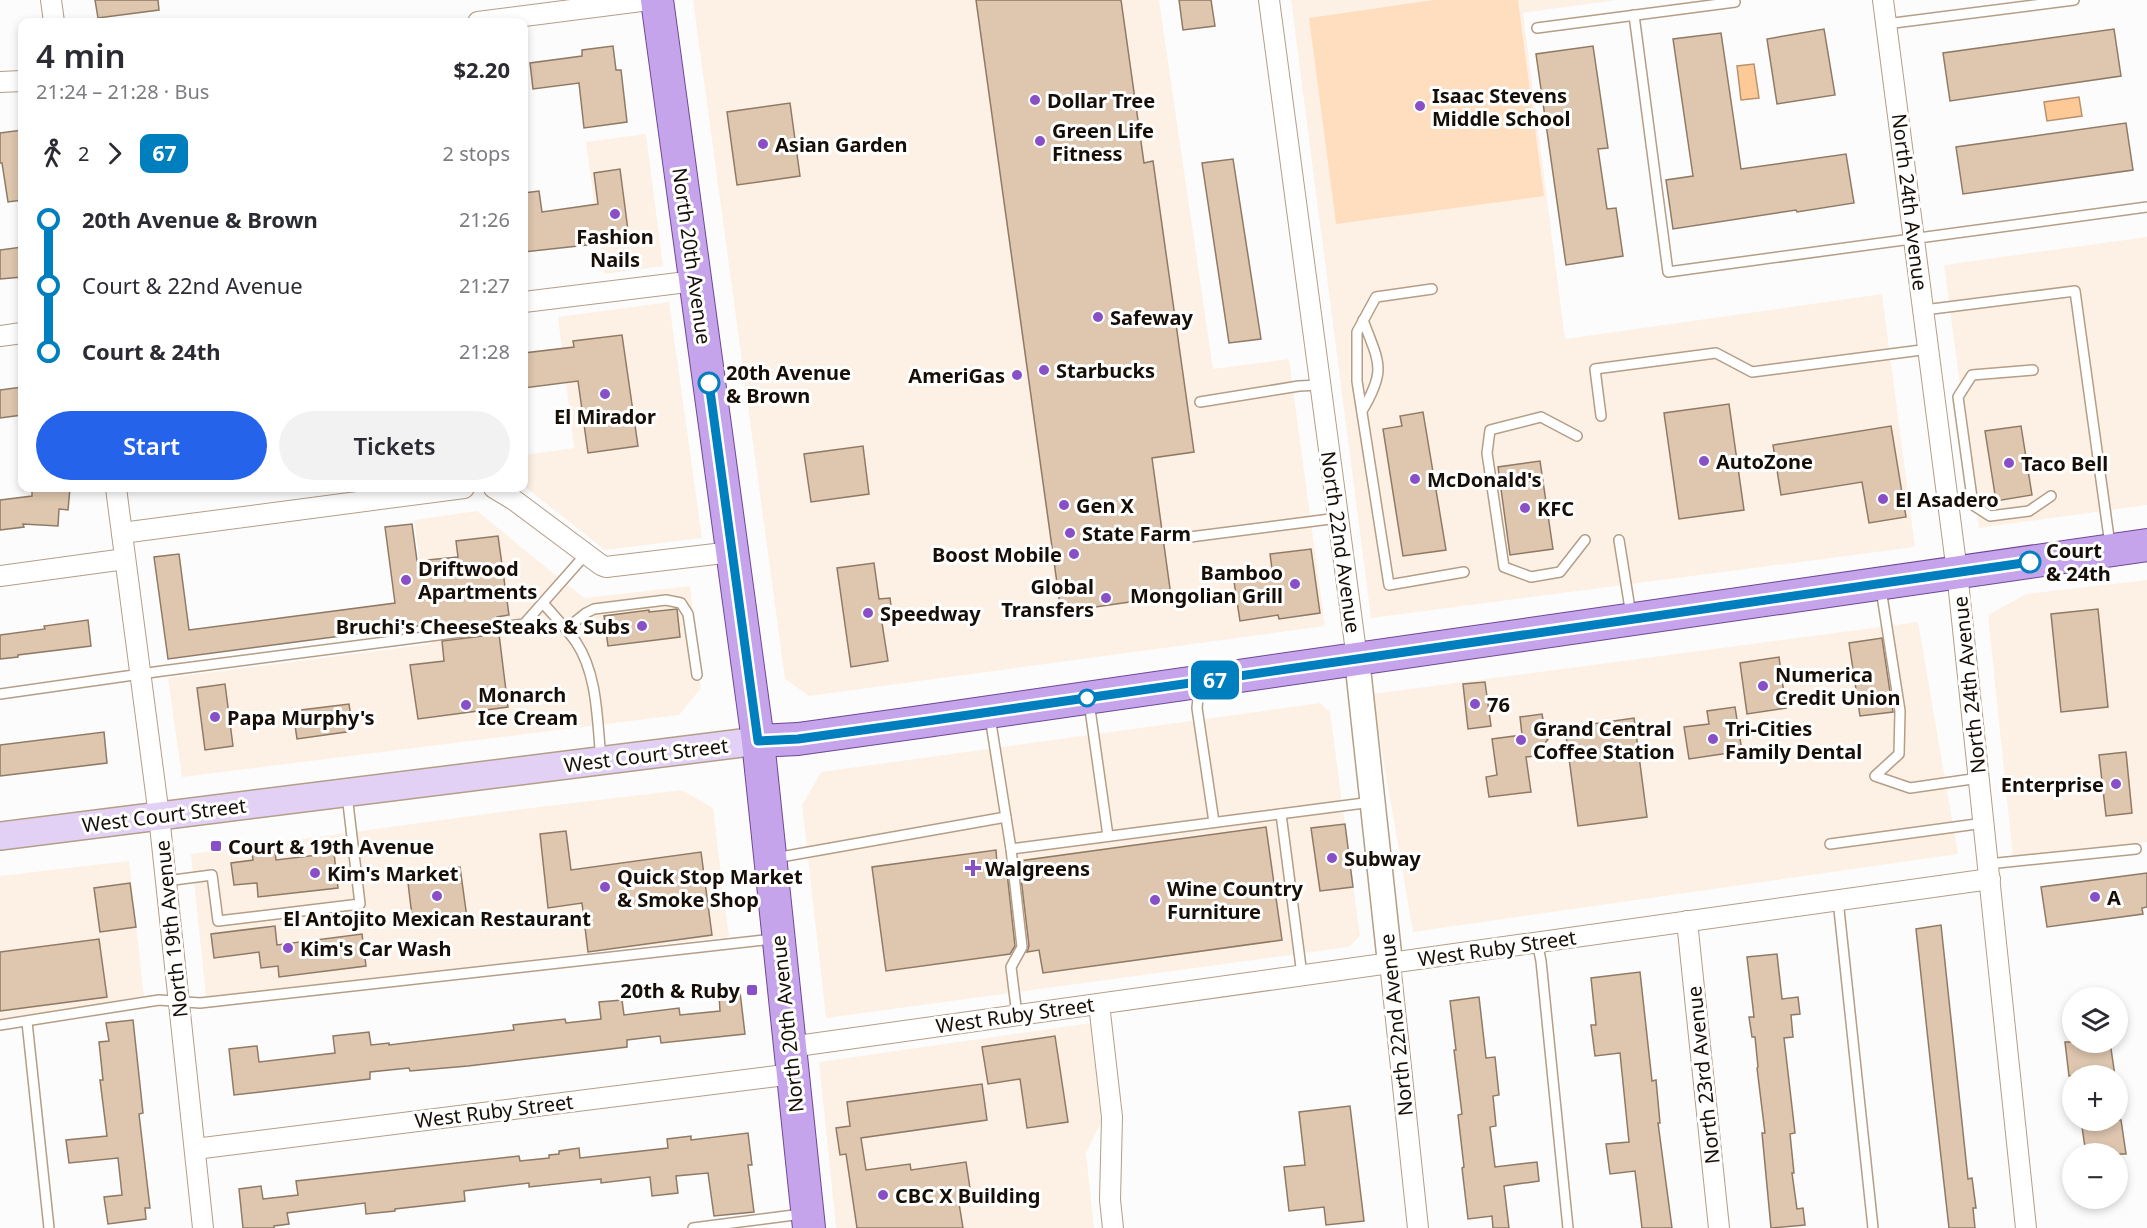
<!DOCTYPE html>
<html lang="en">
<head>
<meta charset="utf-8">
<style>
	:root { --surface:#fff; --page:#f2f2f3; --text:#2b2b33; --muted:#7c7c81; --accent:#2563eb }
	body { margin:0; font-family:"Noto Sans",sans-serif; background:var(--page); color:var(--text); height:100vh; display:flex; flex-direction:column; font-size:22px; white-space:nowrap }
	* { box-sizing:border-box; margin:0 }
	p { font-size:20px; color:var(--muted) }
	.icon { flex:none; width:33px; height:33px; fill:none; stroke:currentColor; stroke-width:2; stroke-linecap:round; stroke-linejoin:round }
	.map { position:relative; flex:1; overflow:hidden }
	.drawer { position:absolute; left:18px; top:18px; width:510px; height:474px; display:flex; flex-direction:column; background:var(--surface); border-radius:12px; box-shadow:0 3px 9px #0003 }
	.drawer>* { flex:none }
	.badge { padding:0 12px; border-radius:9px; font-size:21px; line-height:39px }
	.fabs { position:absolute; left:2062px; top:987px; display:grid; gap:12px }
	.fabs a { display:grid; place-items:center; width:66px; height:66px; border-radius:50%; background:var(--surface); box-shadow:0 3px 9px #0003; font-size:30px }
	.map>.badge { position:absolute; translate:-50% -50%; box-shadow:0 0 0 3px #fff }
	.legs { display:flex; align-items:center; gap:9px; height:66px; padding:0 18px; font-size:20px }
	.legs p { margin-inline-start:auto }
	.summary { display:flex; align-items:center; justify-content:space-between; height:102px; padding:0 18px }
	h1 { font-size:33px; font-weight:600; line-height:45px }
	.cta { display:flex; gap:12px; margin-top:auto; padding:12px 18px }
	.cta a { flex:1; height:69px; border-radius:36px; background:var(--accent); color:#fff; font-size:24px; font-weight:600; line-height:69px; text-align:center }
	.cta a+a { background:var(--page); color:var(--text) }
	ul { padding:0 18px; list-style:none }
	li { display:flex; align-items:center; gap:21px; height:66px; font-size:22px }
	li i { display:grid; place-items:center; width:9px; height:100%; margin:0 8px; background:currentColor }
	li i::after { content:''; width:15px; height:15px; margin:-8px; border:4px solid; border-radius:50%; background:var(--surface) }
	li p { margin-inline-start:auto }
	li:first-child i { background:linear-gradient(#0000 50%,currentColor 0) }
	li:last-child i { background:linear-gradient(currentColor 50%,#0000 0) }
	.map>svg:first-child { display:block }
	.built { fill:#fdf1e5 }
	.green { fill:#ffdebf }
	.water { fill:#fdca97; stroke:#b8926c; stroke-width:1.5 }
	.building { fill:#dec6af; stroke:#907a65; stroke-width:1.5 }
	.lines { fill:none; stroke-linecap:round; stroke-linejoin:round }
	.service-casing { stroke:#b49e87; stroke-width:12 }
	.minor-casing { stroke:#b49e87; stroke-width:22 }
	.tertiary-casing { stroke:#b49e87; stroke-width:27 }
	.secondary-casing { stroke:#b49e87; stroke-width:30 }
	.primary-casing { stroke:#6f4893; stroke-width:34 }
	.service { stroke:#fff; stroke-width:9 }
	.minor { stroke:#fff; stroke-width:20 }
	.tertiary { stroke:#fff; stroke-width:24 }
	.secondary { stroke:#e2d1f5; stroke-width:27 }
	.primary { stroke:#c5a4ec; stroke-width:32 }
	.line-1-casing { stroke:#fff; stroke-width:14 }
	.line-1 { stroke:#007fbe; stroke-width:9 }
	.poi-dot { fill:#884fc6; stroke:#fff; stroke-width:2 }
	.stop-1-dot { fill:#fff; stroke:#007fbe; stroke-width:3 }
	.labels { text-anchor:middle; dominant-baseline:central; stroke-width:6; stroke-linejoin:round; paint-order:stroke }
	.poi-label { font-size:20px; font-weight:bold; fill:#170f07; stroke:#fff; text-anchor:start }
	.street-label { font-size:20px; fill:#170f07; stroke:#fff }
	.stop-label { font-size:20px; font-weight:bold; fill:#170f07; stroke:#fff; text-anchor:start }
</style>
</head>
<body>
<div class="map">
<svg width="2147" height="1228" viewBox="0 0 2147 1228">
	<rect width="100%" height="100%" fill="#fcfcfc"/>
	<g class="built">
		<path d="M693,0H1159L1213,369L1289,359L1325,626L809,696L785,679Z"/>
		<path d="M1291,0H1617L1523,13L1565,339L1882,294L1915,547L1371,618Z"/>
		<path d="M646,134L663,266L604,274L586,142Z"/>
		<path d="M2147,237V505L1979,528L1944,265Z"/>
		<path d="M669,302L702,538L605,550L524,486V455L574,448L558,317Z"/>
		<path d="M477,511L584,598L690,586L701,688L679,715L182,777L168,678L431,644L414,520Z"/>
		<path d="M2147,580V842L2013,858L1988,615L2026,594Z"/>
		<path d="M1918,622L1958,854L1413,932L1372,694Z"/>
		<path d="M1320,703L1330,712L1360,936L1349,947L826,1018L802,805L821,772Z"/>
		<path d="M682,790L713,808L729,937L206,997L191,854L523,809Z"/>
		<path d="M129,861L145,1006L0,1022V876Z"/>
		<path d="M1091,1023L1103,1119L1086,1153L1094,1228H836L819,1062Z"/>
	</g>
	<path class="green" d="M1433,0H1518L1544,196L1336,224L1309,18Z"/>
	<g class="water">
		<path d="M1754,64L1759,98L1741,100L1737,66Z"/>
		<path d="M2079,97L2082,116L2047,121L2044,102Z"/>
	</g>
	<g class="building">
		<path d="M95,0H158L159,10L98,18Z"/>
		<path d="M976,0H1121L1144,163L1153,161L1194,452L1152,458L1171,596L1061,612Z"/>
		<path d="M1179,0H1211L1215,26L1183,30Z"/>
		<path d="M1824,29L1835,95L1777,104L1767,39Z"/>
		<path d="M2114,29L2121,76L1950,101L1943,53Z"/>
		<path d="M1721,33L1741,169L1846,154L1854,203L1797,212L1796,210L1673,229L1666,180L1693,176L1673,39Z"/>
		<path d="M613,46L616,70H621L627,122L584,128L579,83L533,89L530,63L582,56V50Z"/>
		<path d="M1593,46L1608,148L1598,149L1607,209L1616,208L1623,256L1566,265L1536,54Z"/>
		<path d="M790,103L800,176L737,185L727,112Z"/>
		<path d="M2126,123L2133,170L1963,194L1956,147Z"/>
		<path d="M22,130V200L8,202L2,163H0V133Z"/>
		<path d="M1233,159L1261,339L1229,343L1202,163Z"/>
		<path d="M620,169L629,238L595,242L596,244L524,252V193L539,191L542,212L598,204L594,173Z"/>
		<path d="M22,247V277L0,279V250Z"/>
		<path d="M622,335L638,446L588,453L578,381L524,388V353L574,347L573,341Z"/>
		<path d="M22,387V415L0,418V390Z"/>
		<path d="M1729,404L1744,510L1679,519L1664,413Z"/>
		<path d="M1423,412L1446,550L1403,556L1383,429L1402,426L1400,416Z"/>
		<path d="M1891,426L1906,517L1869,523L1862,482L1781,495L1773,445Z"/>
		<path d="M2021,426L2032,495L1996,501L1985,431Z"/>
		<path d="M863,446L869,494L811,502L804,454Z"/>
		<path d="M1540,461L1553,549L1510,555L1498,467Z"/>
		<path d="M32,488H70L68,510L59,509L58,526L23,524L24,527L0,530V500L32,496Z"/>
		<path d="M412,524L417,561L458,557L456,541L498,536L509,615L497,617V621L440,628L439,624L417,626L168,659L154,557L179,554L189,630L395,603L385,527Z"/>
		<path d="M1311,549L1320,613L1279,619L1278,615L1240,621L1233,575L1272,569L1270,554Z"/>
		<path d="M874,563L879,599L890,598L893,622L882,623L888,661L851,667L837,568Z"/>
		<path d="M677,609L680,637L608,646L604,616L649,610V612Z"/>
		<path d="M2098,609L2108,707L2061,712L2051,614Z"/>
		<path d="M88,620L91,646L18,655V657L0,659V635L45,629L44,626Z"/>
		<path d="M499,634L508,707L418,719L410,665L444,661L442,641Z"/>
		<path d="M1882,638L1893,712L1860,716L1849,643Z"/>
		<path d="M1779,657L1786,708L1747,714L1740,663Z"/>
		<path d="M1485,682L1491,726L1468,729L1463,684Z"/>
		<path d="M225,684L233,746L205,750L197,688Z"/>
		<path d="M349,704L353,731L297,739L293,711Z"/>
		<path d="M1735,707L1742,751L1689,759L1684,727L1709,724L1707,711Z"/>
		<path d="M1542,714L1545,731L1555,729L1536,756L1526,757L1531,792L1489,797L1486,777L1497,775L1492,739L1522,735L1520,717Z"/>
		<path d="M1634,718L1647,817L1578,826L1565,728Z"/>
		<path d="M104,732L107,763L0,776V745Z"/>
		<path d="M2126,752L2132,813L2106,816L2099,755Z"/>
		<path d="M1345,824L1353,887L1320,891L1311,828Z"/>
		<path d="M1266,827L1282,940L1043,973L1039,950L1027,952L1029,946L1019,861Z"/>
		<path d="M566,831L571,870L701,852L712,935L588,952L582,903L548,908L540,834Z"/>
		<path d="M996,850L997,864L1006,863L1015,946L1010,954L886,971L872,867Z"/>
		<path d="M275,851L276,860L334,853L338,888L258,897L257,883L234,885L231,863L253,860L252,853Z"/>
		<path d="M460,867L467,918L413,925L407,874Z"/>
		<path d="M2147,873V907L2142,908L2143,914L2047,927L2041,887Z"/>
		<path d="M130,883L136,927L100,932L94,888Z"/>
		<path d="M1941,925L1968,1179L1972,1178L1976,1208H1973L1975,1228H1949L1933,1086L1916,929Z"/>
		<path d="M275,926L277,945L362,934L366,966L279,977L278,966L261,968L259,952L214,958L211,934Z"/>
		<path d="M99,939L107,997L0,1011V952Z"/>
		<path d="M1777,954L1782,999L1798,997L1800,1014L1791,1015L1793,1037L1784,1038L1795,1133L1790,1134L1794,1173H1792L1797,1209L1803,1208L1805,1225L1771,1228L1762,1133H1765L1757,1068L1758,1067L1755,1037H1752L1749,1017H1754L1747,957Z"/>
		<path d="M1640,972L1652,1081L1656,1080L1660,1123H1658L1672,1228H1642L1635,1171L1610,1174L1606,1144L1629,1142L1620,1053L1595,1056L1591,1025H1596L1591,978Z"/>
		<path d="M740,992L745,1034L661,1043L660,1036L627,1040V1047L468,1066L410,1071L409,1068L370,1072V1079L234,1095L229,1049L257,1046L259,1062L335,1053L333,1036L369,1032L371,1045L389,1043V1045L514,1030L513,1025L565,1019L566,1023L601,1019L599,1002L622,1000L624,1015L679,1008L680,1015L720,1011L719,995Z"/>
		<path d="M1479,997L1486,1058L1495,1057L1499,1095L1493,1096L1496,1126L1490,1127L1495,1167L1537,1162L1539,1181L1504,1186L1509,1228H1493L1492,1216L1468,1219L1462,1168L1464,1167L1458,1115L1462,1114L1454,1050H1456L1450,1001Z"/>
		<path d="M133,1020L143,1113L139,1114L150,1208H145L146,1219L108,1224L104,1197L122,1195L118,1158L69,1163L66,1140L107,1136L100,1080H103L99,1042L109,1041L106,1023Z"/>
		<path d="M1055,1036L1068,1122L1027,1128L1020,1079L988,1084L982,1047Z"/>
		<path d="M2065,1042H2110L2115,1076H2069Z"/>
		<path d="M982,1084L987,1120L861,1138L866,1170L910,1164L911,1170L966,1162L971,1195L958,1197L963,1228H857L846,1154L840,1155L836,1128L850,1126L847,1102Z"/>
		<path d="M1350,1106L1364,1221L1326,1225L1324,1207L1289,1211L1284,1167L1305,1165L1299,1112Z"/>
		<path d="M2081,1120H2121L2126,1154H2086Z"/>
		<path d="M748,1133L752,1165H748L754,1212L714,1216L708,1173L676,1176L678,1193L652,1196L650,1177L601,1183V1179L529,1187V1183L464,1191L465,1201L395,1209V1211L366,1214L365,1203L287,1213L289,1224L274,1226V1228H243L239,1189L261,1186L263,1199L298,1195L296,1181L519,1156L520,1161L549,1158V1155L559,1154V1151L579,1148L580,1158L668,1148L667,1139L691,1136V1140Z"/>
	</g>
	<g class="lines">
		<g class="service-casing">
			<g id="service">
				<path d="M1634,15L1668,272L2147,207"/>
				<path d="M1886,24L2074,0"/>
				<path d="M1537,28L1735,2"/>
				<path d="M1432,289L1376,297L1357,332V381L1389,585L1464,572"/>
				<path d="M1924,310L2075,291L2110,545"/>
				<path d="M2033,370L1972,375L1958,397L1973,505L1990,516L2029,511L2051,496"/>
				<path d="M1200,402L1299,386L1320,385"/>
				<path d="M1362,411C1387,369 1379,363 1363,320"/>
				<path d="M1601,416L1595,369L1716,353L1752,372L1929,349"/>
				<path d="M1577,436L1541,417L1490,430L1487,453L1504,567L1531,577L1560,572L1585,540"/>
				<path d="M1190,537L1338,518"/>
				<path d="M1619,540L1631,615"/>
				<path d="M1881,589L1900,711L1899,754L1875,776L1910,788L1979,778"/>
				<path d="M543,603C554,616 566,628 576,642C598,675 597,721 601,759"/>
				<path d="M566,629L586,613L594,609L666,600L681,603L688,614L697,675"/>
				<path d="M1199,688L1197,708L1214,822"/>
				<path d="M0,694L162,671L524,624L586,554"/>
				<path d="M1089,702L1108,836"/>
				<path d="M990,717L1011,849L1022,947L1011,967L1017,1015"/>
				<path d="M1281,814L1302,975"/>
				<path d="M1830,844L1984,823"/>
				<path d="M1011,849L1372,802"/>
				<path d="M775,858L1006,817"/>
				<path d="M1988,864L2136,849"/>
				<path d="M166,881L212,875L218,921L360,904L347,795"/>
				<path d="M1838,900L1873,1228"/>
				<path d="M1537,942L1541,961L1568,1228"/>
				<path d="M27,1022L49,1228"/>
				<path d="M0,1025L159,1000L200,1003L773,939"/>
				<path d="M693,1228L802,1214"/>
			</g>
		</g>
		<g class="minor-casing">
			<g id="minor">
				<path d="M51,0L54,22"/>
				<path d="M1269,0L1357,659"/>
				<path d="M1883,0L1957,572L2026,1228"/>
				<path d="M478,22L649,0"/>
				<path d="M0,82L22,81"/>
				<path d="M524,302L695,281"/>
				<path d="M0,336L22,333"/>
				<path d="M116,488L159,816L203,1228"/>
				<path d="M494,488L514,500L601,565L606,567L732,552"/>
				<path d="M122,533L464,488"/>
				<path d="M0,576L125,559"/>
				<path d="M1687,921L1719,1228"/>
				<path d="M1390,963L1418,1228"/>
				<path d="M1099,1004L1112,1117L1110,1200L1113,1228"/>
				<path d="M790,1047L1990,879"/>
				<path d="M195,1149L793,1074"/>
			</g>
		</g>
		<g class="tertiary-casing">
			<path id="tertiary" d="M1357,659L1390,963"/>
		</g>
		<g class="secondary-casing">
			<path id="secondary" d="M0,836L758,741"/>
		</g>
		<g class="primary-casing">
			<g id="primary">
				<path d="M657,0L758,741L809,1228"/>
				<path d="M758,741L798,739L920,722L2147,545"/>
			</g>
		</g>
		<use href="#service" class="service"/>
		<use href="#minor" class="minor"/>
		<use href="#tertiary" class="tertiary"/>
		<use href="#secondary" class="secondary"/>
		<use href="#primary" class="primary"/>
	</g>
	<g class="lines">
		<g class="line-1-casing">
			<path id="line-1" d="M709,383L758,741L798,739L920,722L2030,562"/>
		</g>
		<use href="#line-1" class="line-1"/>
	</g>
	<g class="poi-dot">
		<circle cx="1035" cy="100" r="6"/>
		<circle cx="1420" cy="106" r="6"/>
		<circle cx="1040" cy="141" r="6"/>
		<circle cx="763" cy="144" r="6"/>
		<circle cx="615" cy="214" r="6"/>
		<circle cx="1098" cy="317" r="6"/>
		<circle cx="1044" cy="370" r="6"/>
		<circle cx="1017" cy="375" r="6"/>
		<circle cx="605" cy="394" r="6"/>
		<circle cx="1704" cy="461" r="6"/>
		<circle cx="2009" cy="463" r="6"/>
		<circle cx="1415" cy="479" r="6"/>
		<circle cx="1883" cy="499" r="6"/>
		<circle cx="1064" cy="505" r="6"/>
		<circle cx="1525" cy="508" r="6"/>
		<circle cx="1070" cy="533" r="6"/>
		<circle cx="1074" cy="554" r="6"/>
		<circle cx="406" cy="580" r="6"/>
		<circle cx="1295" cy="584" r="6"/>
		<circle cx="1106" cy="598" r="6"/>
		<circle cx="868" cy="613" r="6"/>
		<circle cx="642" cy="626" r="6"/>
		<circle cx="1763" cy="686" r="6"/>
		<circle cx="1475" cy="704" r="6"/>
		<circle cx="466" cy="705" r="6"/>
		<circle cx="215" cy="717" r="6"/>
		<circle cx="1713" cy="739" r="6"/>
		<circle cx="1521" cy="740" r="6"/>
		<circle cx="2116" cy="784" r="6"/>
		<rect x="210" y="840" width="12" height="12" rx="3"/>
		<circle cx="1332" cy="858" r="6"/>
		<path d="M970 859h6v6h6v6h-6v6h-6v-6h-6v-6h6z"/>
		<circle cx="315" cy="873" r="6"/>
		<circle cx="605" cy="887" r="6"/>
		<circle cx="437" cy="896" r="6"/>
		<circle cx="2095" cy="897" r="6"/>
		<circle cx="1155" cy="900" r="6"/>
		<circle cx="288" cy="948" r="6"/>
		<rect x="746" y="984" width="12" height="12" rx="3"/>
		<circle cx="883" cy="1195" r="6"/>
	</g>
	<g class="stop-1-dot">
		<circle cx="709" cy="383" r="10"/>
		<circle cx="2030" cy="562" r="10"/>
		<circle cx="1087" cy="698" r="8"/>
	</g>
	<g class="labels">
		<g class="poi-label">
			<text x="1432" y="95">Isaac Stevens<tspan x="1432" dy="23">Middle School</tspan></text>
			<text x="1047" y="100">Dollar Tree</text>
			<text x="1052" y="130">Green Life<tspan x="1052" dy="23">Fitness</tspan></text>
			<text x="775" y="144">Asian Garden</text>
			<text x="615" y="236" text-anchor="middle">Fashion<tspan x="615" dy="23">Nails</tspan></text>
			<text x="1110" y="317">Safeway</text>
			<text x="1056" y="370">Starbucks</text>
			<text x="1005" y="375" text-anchor="end">AmeriGas</text>
			<text x="605" y="416" text-anchor="middle">El Mirador</text>
			<text x="1716" y="461">AutoZone</text>
			<text x="2021" y="463">Taco Bell</text>
			<text x="1427" y="479">McDonald's</text>
			<text x="1895" y="499">El Asadero</text>
			<text x="1076" y="505">Gen X</text>
			<text x="1537" y="508">KFC</text>
			<text x="1082" y="533">State Farm</text>
			<text x="1062" y="554" text-anchor="end">Boost Mobile</text>
			<text x="418" y="568">Driftwood<tspan x="418" dy="23">Apartments</tspan></text>
			<text x="1283" y="572" text-anchor="end">Bamboo<tspan x="1283" dy="23">Mongolian Grill</tspan></text>
			<text x="1094" y="586" text-anchor="end">Global<tspan x="1094" dy="23">Transfers</tspan></text>
			<text x="880" y="613">Speedway</text>
			<text x="630" y="626" text-anchor="end">Bruchi's CheeseSteaks &amp; Subs</text>
			<text x="1775" y="674">Numerica<tspan x="1775" dy="23">Credit Union</tspan></text>
			<text x="478" y="694">Monarch<tspan x="478" dy="23">Ice Cream</tspan></text>
			<text x="1487" y="704">76</text>
			<text x="227" y="717">Papa Murphy's</text>
			<text x="1533" y="728">Grand Central<tspan x="1533" dy="23">Coffee Station</tspan></text>
			<text x="1725" y="728">Tri-Cities<tspan x="1725" dy="23">Family Dental</tspan></text>
			<text x="2104" y="784" text-anchor="end">Enterprise</text>
			<text x="228" y="846">Court &amp; 19th Avenue</text>
			<text x="1344" y="858">Subway</text>
			<text x="985" y="868">Walgreens</text>
			<text x="327" y="873">Kim's Market</text>
			<text x="617" y="876">Quick Stop Market<tspan x="617" dy="23">&amp; Smoke Shop</tspan></text>
			<text x="1167" y="888">Wine Country<tspan x="1167" dy="23">Furniture</tspan></text>
			<text x="2107" y="897">A</text>
			<text x="437" y="918" text-anchor="middle">El Antojito Mexican Restaurant</text>
			<text x="300" y="948">Kim's Car Wash</text>
			<text x="740" y="990" text-anchor="end">20th &amp; Ruby</text>
			<text x="895" y="1195">CBC X Building</text>
		</g>
		<g class="street-label">
			<text transform="translate(1910 202) rotate(83)">North 24th Avenue</text>
			<text transform="translate(692 256) rotate(82)">North 20th Avenue</text>
			<text transform="translate(1341 542) rotate(82)">North 22nd Avenue</text>
			<text transform="translate(1969 685) rotate(-96)">North 24th Avenue</text>
			<text transform="translate(646 755) rotate(-7)">West Court Street</text>
			<text transform="translate(164 815) rotate(-7)">West Court Street</text>
			<text transform="translate(171 929) rotate(-96)">North 19th Avenue</text>
			<text transform="translate(1497 948) rotate(-8)">West Ruby Street</text>
			<text transform="translate(1015 1015) rotate(-8)">West Ruby Street</text>
			<text transform="translate(787 1024) rotate(-96)">North 20th Avenue</text>
			<text transform="translate(1396 1025) rotate(-96)">North 22nd Avenue</text>
			<text transform="translate(1703 1075) rotate(-96)">North 23rd Avenue</text>
			<text transform="translate(494 1111) rotate(-7)">West Ruby Street</text>
		</g>
		<g class="stop-label">
			<text x="726" y="372">20th Avenue<tspan x="726" dy="23">&amp; Brown</tspan></text>
			<text x="2046" y="550">Court<tspan x="2046" dy="23">&amp; 24th</tspan></text>
		</g>
	</g>
</svg>
<div class="fabs">
<a><svg class="icon" aria-label="layers" viewBox="0 0 24 24"><path d="M12 4l9 5-9 5-9-5zM3 14l9 5 9-5"/></svg></a>
<a>+</a>
<a>−</a>
</div>
<b class="badge" style="left:1215px;top:680px;background:#007fbe;color:#fff">67</b>
<section class="drawer">
<div class="summary"><div><h1>4 min</h1><p>21:24 – 21:28 · Bus</p></div><b>$2.20</b></div>
<div class="legs"><svg class="icon" aria-label="walk" viewBox="0 0 24 24"><circle cx="13" cy="4" r="2"/><path d="M13 8l-2 6 4 7M11 14l-3 7M7 12l3-4h3l4 4"/></svg>2<svg class="icon" aria-label="forward" viewBox="0 0 24 24"><path d="M9 5l7 7-7 7"/></svg><b class="badge" style="background:#007fbe;color:#fff">67</b><p>2 stops</p></div>
<ul>
<li><i style="color:#007fbe"></i><b>20th Avenue &amp; Brown</b><p>21:26</p></li>
<li><i style="color:#007fbe"></i><span>Court &amp; 22nd Avenue</span><p>21:27</p></li>
<li><i style="color:#007fbe"></i><b>Court &amp; 24th</b><p>21:28</p></li>
</ul>
<div class="cta"><a>Start</a><a>Tickets</a></div>
</section>
</div>
</body>
</html>
